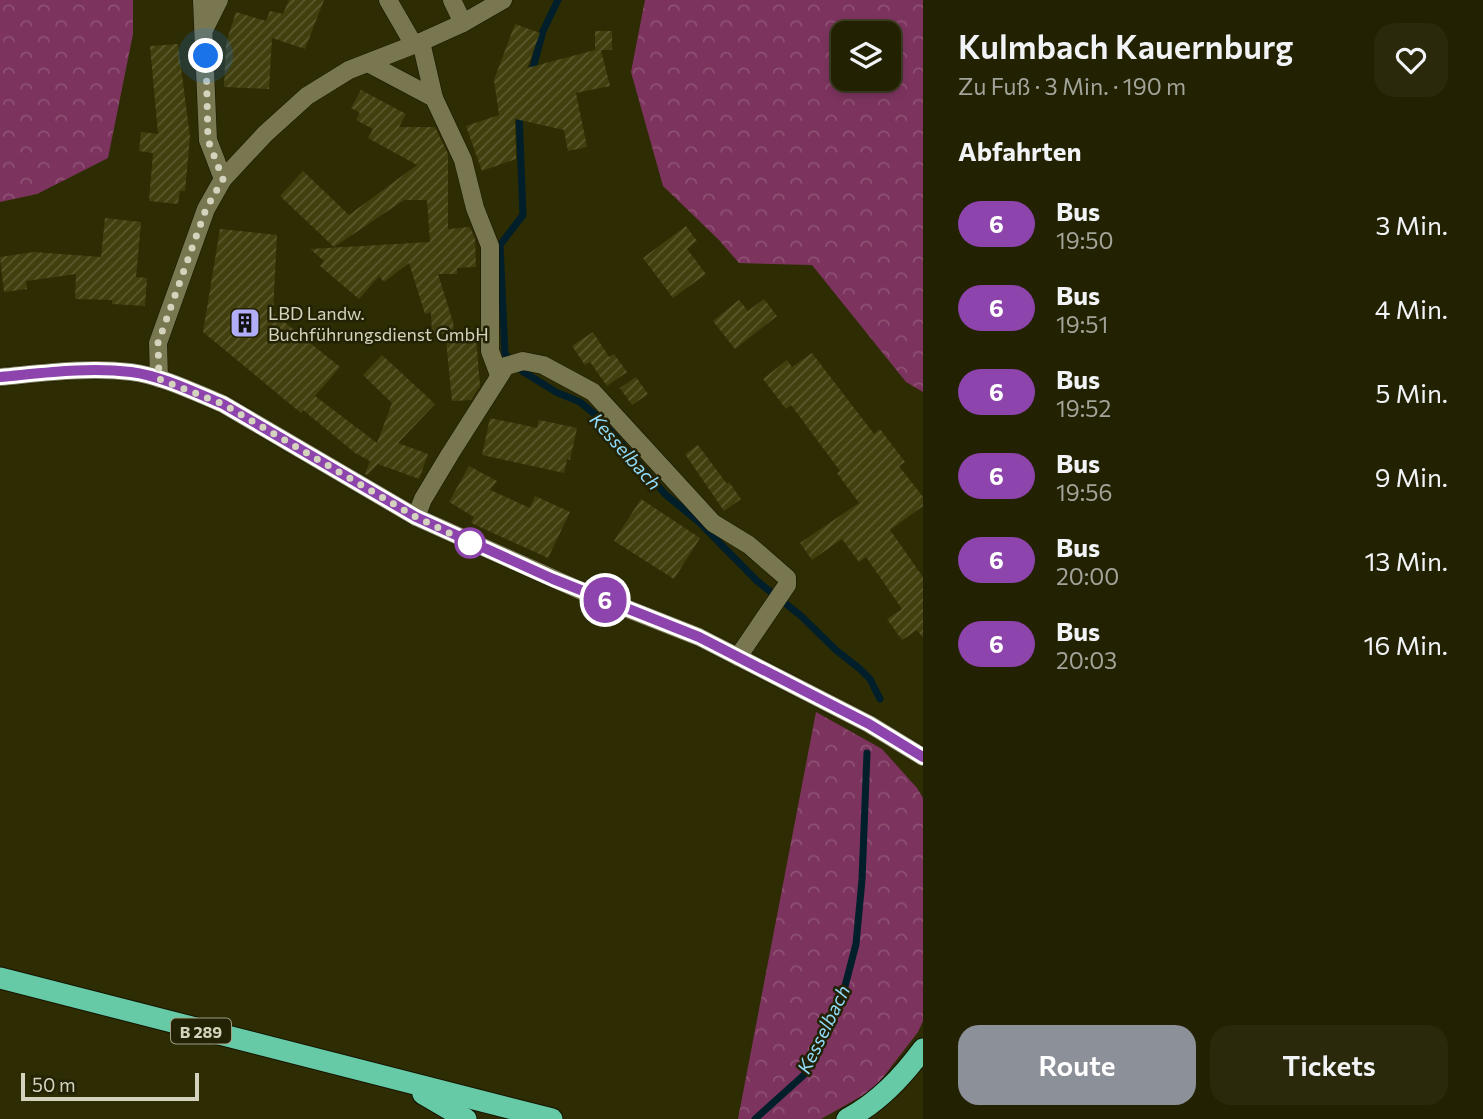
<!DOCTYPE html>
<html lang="de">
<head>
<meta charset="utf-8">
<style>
	:root { --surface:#222102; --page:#2a290c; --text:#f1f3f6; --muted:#a2a399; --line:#3f3e24; --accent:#8c9099 }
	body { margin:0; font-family:Commissioner,sans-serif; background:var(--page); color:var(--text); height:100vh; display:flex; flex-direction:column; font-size:26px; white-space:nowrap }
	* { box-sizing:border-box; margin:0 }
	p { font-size:23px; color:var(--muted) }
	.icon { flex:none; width:38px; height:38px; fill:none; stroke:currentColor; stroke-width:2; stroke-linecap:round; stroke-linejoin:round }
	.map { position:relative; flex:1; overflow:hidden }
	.side { display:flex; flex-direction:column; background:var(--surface); width:560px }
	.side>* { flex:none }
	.badge { padding:0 14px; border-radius:23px; font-size:24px; line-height:46px }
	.buttons { position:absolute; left:831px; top:21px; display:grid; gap:14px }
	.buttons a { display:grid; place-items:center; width:70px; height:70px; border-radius:14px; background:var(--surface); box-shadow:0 4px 10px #0003,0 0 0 2px var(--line); font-size:35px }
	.scale { position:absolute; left:21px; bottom:18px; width:178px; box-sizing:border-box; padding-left:7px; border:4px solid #d4d4be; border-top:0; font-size:19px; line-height:24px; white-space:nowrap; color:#d4d4be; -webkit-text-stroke:5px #232204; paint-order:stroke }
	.you { position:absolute; width:35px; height:35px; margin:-18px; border:5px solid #fff; border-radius:50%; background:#1a73e8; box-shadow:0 0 0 10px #1a73e833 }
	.map>.badge { position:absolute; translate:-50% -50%; box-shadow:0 0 0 4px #fff }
	h2 { padding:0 35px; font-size:26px; line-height:63px }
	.round { display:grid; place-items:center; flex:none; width:74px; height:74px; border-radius:21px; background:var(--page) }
	.headline { display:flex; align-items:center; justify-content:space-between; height:119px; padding:0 35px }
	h1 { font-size:33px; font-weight:600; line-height:52px }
	.cta { display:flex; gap:14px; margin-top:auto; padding:14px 35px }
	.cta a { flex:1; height:80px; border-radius:21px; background:var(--accent); color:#fff; font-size:28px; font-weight:600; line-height:80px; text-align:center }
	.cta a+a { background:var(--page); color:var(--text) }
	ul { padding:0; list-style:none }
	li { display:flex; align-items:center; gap:21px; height:84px; padding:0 35px }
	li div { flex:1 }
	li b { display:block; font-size:26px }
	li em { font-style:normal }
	li .badge { min-width:77px; font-weight:700; text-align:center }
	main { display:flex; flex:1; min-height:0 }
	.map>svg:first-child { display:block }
	.forest { fill:url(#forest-crowns); fill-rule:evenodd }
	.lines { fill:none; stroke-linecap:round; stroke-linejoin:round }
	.stream { stroke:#001f2b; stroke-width:7 }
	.building { fill:url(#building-hatch) }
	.minor-casing { stroke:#151400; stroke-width:19 }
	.highway-casing { stroke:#151400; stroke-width:23 }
	.minor { stroke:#78774f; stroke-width:18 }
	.highway { stroke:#65caa5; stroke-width:21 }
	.line-casing { stroke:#fff; stroke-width:16 }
	.line { stroke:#8e44ad; stroke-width:10 }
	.walk { stroke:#d4d4be; stroke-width:7; stroke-dasharray:0 12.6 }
	.stop-dot { fill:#fff; stroke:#8e44ad; stroke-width:3.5 }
	.labels { text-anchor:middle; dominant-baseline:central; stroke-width:5; stroke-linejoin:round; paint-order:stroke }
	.shield { fill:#232204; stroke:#9f9f86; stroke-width:2 }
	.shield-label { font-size:16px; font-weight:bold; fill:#d4d4be }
	.poi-label { font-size:18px; fill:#d4d4be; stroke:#232204; text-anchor:start }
	.water-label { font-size:19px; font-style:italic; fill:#91dbfa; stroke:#232204 }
</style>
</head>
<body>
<main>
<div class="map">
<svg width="923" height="1119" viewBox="0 0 923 1119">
	<defs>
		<pattern id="forest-crowns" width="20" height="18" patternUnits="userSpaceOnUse" patternTransform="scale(1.75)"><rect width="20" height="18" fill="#7c345e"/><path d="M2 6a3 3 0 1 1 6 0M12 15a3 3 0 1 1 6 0" fill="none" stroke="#8e5073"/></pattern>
		<pattern id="building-hatch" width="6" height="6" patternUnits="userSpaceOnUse" patternTransform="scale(1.75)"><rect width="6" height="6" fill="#413f0e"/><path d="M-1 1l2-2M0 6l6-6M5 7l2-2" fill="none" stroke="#5c5a2f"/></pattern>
	</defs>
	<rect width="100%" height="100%" fill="#2e2c03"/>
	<g class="forest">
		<path d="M0,0H133V34L108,158L37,194L0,202Z"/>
		<path d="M645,0H923V392L906,382L812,265L739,263L719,240L663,186L631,72ZM844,33H889V79H844Z"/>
		<path d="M816,712L882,749L917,788L923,798V1021L918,1032L874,1089L821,1119H738Z"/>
	</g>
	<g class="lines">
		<g class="stream">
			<path d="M531,75L543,31L558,0"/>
			<path d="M519,113L523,215L500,245L505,354L522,371L556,392L580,402L598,417L665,494L700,523L757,581L800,615L836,650L860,669L870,679L880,699"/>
			<path d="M755,1119L805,1074L844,990L856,944L862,880L867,753"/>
		</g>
	</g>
	<g class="building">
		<path d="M289,0H324L305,49L272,38L269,89L224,87L226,43L236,12L266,21L270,11L283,14Z"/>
		<path d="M515,24L540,33L527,68L595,50V31H612V50H601L610,86L576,93L587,147L568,151L564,130L515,119L516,159L482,171L466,126L499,115L494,80Z"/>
		<path d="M178,44L190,137L185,191H180L178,204L149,201L153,153L139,151L141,132L158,134L150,46Z"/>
		<path d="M361,90L406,114L399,127H435L448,154V229L470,227L475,239L476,267L457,268V274H438L453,322L454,333L432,334L431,312L425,314L409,263L384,282L379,276L359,299L320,266L324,261L310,249L430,242L427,200H404L334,247L280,196L303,171L349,215L417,165L368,138L373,129L356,120L360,113L351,108Z"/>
		<path d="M105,218L141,222L136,277L147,278L145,306L112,304V300L75,299L76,274L26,281L27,289L4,292L0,257L34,252L101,257Z"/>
		<path d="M686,226L697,241L687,249L706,274L673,298L643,258Z"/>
		<path d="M220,229L277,235L273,313L340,367L315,396L377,443L392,403L363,375L382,355L435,404L398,443L428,454L419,479L378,464L367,475L365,474L370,461L355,453L303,410L301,413L203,332Z"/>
		<path d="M764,299L777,316L735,349L713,321L739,300L748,311Z"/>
		<path d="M593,332L609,357L614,354L627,372L607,386L590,362L585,365L572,346Z"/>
		<path d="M476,337L480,386L471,400L452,401L446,340Z"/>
		<path d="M812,353L874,434L880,429L905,462L899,466L923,497V506L890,530L923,577V638L917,630L902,640L887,619L902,609L866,557L859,562L842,539L812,560L800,543L859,503L837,473L840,471L791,405L786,409L763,379L787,360L792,367Z"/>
		<path d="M636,377L648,394L632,405L620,388Z"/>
		<path d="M490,418L537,428L539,420L577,428L570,460L567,459L564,473L482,455Z"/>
		<path d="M698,445L727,484L729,482L741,499L724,511L685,454Z"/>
		<path d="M469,466L497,481L490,490L530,508L535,496L570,512L548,558L471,523L474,517L449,502Z"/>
		<path d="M641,499L700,538L674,579L614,541Z"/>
	</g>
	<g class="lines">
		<g class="minor-casing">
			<g id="minor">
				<path d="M202,0L208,140L223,179"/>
				<path d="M388,0L414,45"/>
				<path d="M452,0L463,23"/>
				<path d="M205,28L219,0"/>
				<path d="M421,42L434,98L463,160L475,208L490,246V351L499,375"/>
				<path d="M368,63L434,98"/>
				<path d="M0,377C44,373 87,367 131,372C162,376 194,392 223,404L416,517L577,589L699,637L869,724L923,757"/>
				<path d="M159,379L158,343L206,209L223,179L265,134L307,96L349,70L421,42L463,23L503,0"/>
				<path d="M416,517L423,499L450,454L506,366L523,361L543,365L593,392L713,523L749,545L787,578V585L738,657"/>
			</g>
		</g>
		<g class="highway-casing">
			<g id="highway">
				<path d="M0,978L552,1119"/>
				<path d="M423,1094L466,1119"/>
				<path d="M847,1119C879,1102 902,1077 923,1049"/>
			</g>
		</g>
		<use href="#minor" class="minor"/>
		<use href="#highway" class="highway"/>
	</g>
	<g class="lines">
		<g class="line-casing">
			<path id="line" d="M0,377C44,373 87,367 131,372C162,376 194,392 223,404L416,517L553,579L699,637L869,724L923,757"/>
		</g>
		<use href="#line" class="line"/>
		<path class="walk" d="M206,56L208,140L223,179L206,209L158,343L159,379L223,404L416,517L470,543"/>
	</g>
	<defs>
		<g id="building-square" transform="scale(1.575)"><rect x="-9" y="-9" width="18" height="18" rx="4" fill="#b2adf9" stroke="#232204"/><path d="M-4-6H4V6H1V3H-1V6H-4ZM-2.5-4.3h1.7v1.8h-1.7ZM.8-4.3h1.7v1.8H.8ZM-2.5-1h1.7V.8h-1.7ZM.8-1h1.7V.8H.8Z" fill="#111"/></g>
	</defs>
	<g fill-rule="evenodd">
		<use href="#building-square" x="245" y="323"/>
	</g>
	<circle class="stop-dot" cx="470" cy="543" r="14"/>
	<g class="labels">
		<rect class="shield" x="171" y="1018.5" width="60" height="25" rx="5"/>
		<g class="shield-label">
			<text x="201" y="1031">B 289</text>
		</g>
		<g class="poi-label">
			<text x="268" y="313">LBD Landw.<tspan x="268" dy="21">Buchführungsdienst GmbH</tspan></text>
		</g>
		<g class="water-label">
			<text transform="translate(626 451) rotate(48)">Kesselbach</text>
			<text transform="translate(823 1029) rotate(-64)">Kesselbach</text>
		</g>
	</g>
</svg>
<div class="buttons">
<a><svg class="icon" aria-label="layers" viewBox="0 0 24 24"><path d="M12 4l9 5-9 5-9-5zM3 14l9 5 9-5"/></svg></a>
</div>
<div class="scale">50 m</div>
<div class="you" style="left:206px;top:56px"></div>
<b class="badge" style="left:605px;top:600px;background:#8e44ad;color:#fff">6</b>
</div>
<section class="side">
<div class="headline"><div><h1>Kulmbach Kauernburg</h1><p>Zu Fuß · 3 Min. · 190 m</p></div><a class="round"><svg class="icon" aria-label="heart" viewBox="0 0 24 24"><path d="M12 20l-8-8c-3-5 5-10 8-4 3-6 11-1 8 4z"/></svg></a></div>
<h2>Abfahrten</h2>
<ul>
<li><span class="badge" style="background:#8e44ad;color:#fff">6</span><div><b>Bus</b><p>19:50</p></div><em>3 Min.</em></li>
<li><span class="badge" style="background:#8e44ad;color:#fff">6</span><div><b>Bus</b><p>19:51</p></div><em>4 Min.</em></li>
<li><span class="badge" style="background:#8e44ad;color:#fff">6</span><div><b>Bus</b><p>19:52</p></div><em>5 Min.</em></li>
<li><span class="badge" style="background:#8e44ad;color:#fff">6</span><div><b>Bus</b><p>19:56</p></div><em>9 Min.</em></li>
<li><span class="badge" style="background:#8e44ad;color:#fff">6</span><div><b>Bus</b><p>20:00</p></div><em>13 Min.</em></li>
<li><span class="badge" style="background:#8e44ad;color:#fff">6</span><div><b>Bus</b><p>20:03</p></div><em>16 Min.</em></li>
</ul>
<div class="cta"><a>Route</a><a>Tickets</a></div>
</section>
</main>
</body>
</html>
